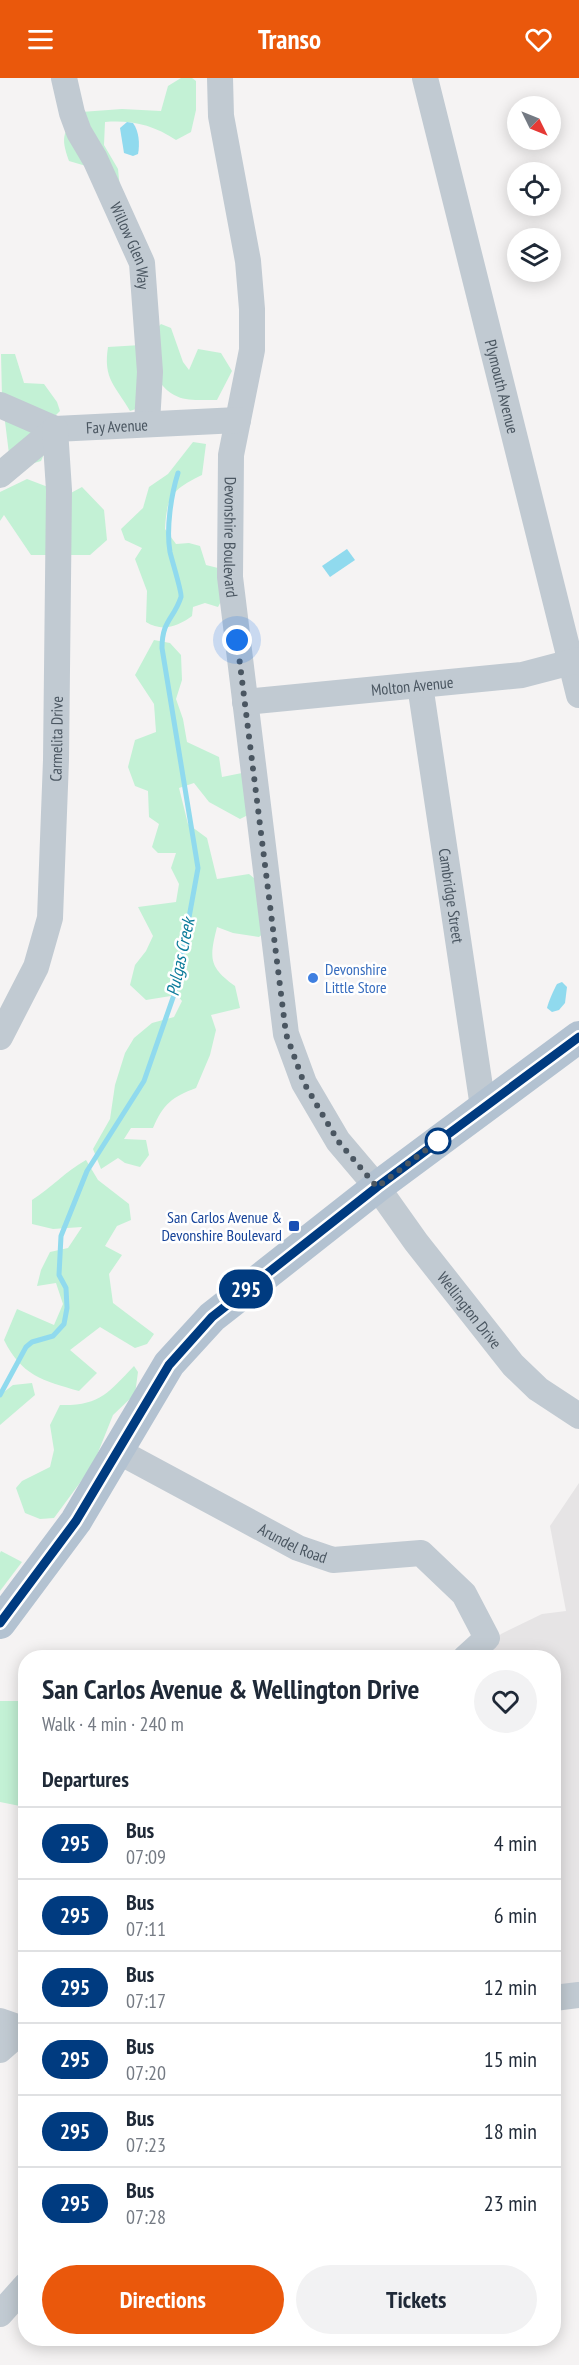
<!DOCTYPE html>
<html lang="en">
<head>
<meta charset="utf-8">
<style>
	:root { --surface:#fff; --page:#f2f2f3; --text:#1f2937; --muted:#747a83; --line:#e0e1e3; --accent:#ea580c }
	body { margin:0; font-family:"PT Sans Narrow",sans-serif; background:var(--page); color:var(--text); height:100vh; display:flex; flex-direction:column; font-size:22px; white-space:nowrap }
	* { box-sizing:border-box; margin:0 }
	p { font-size:20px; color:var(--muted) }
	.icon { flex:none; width:33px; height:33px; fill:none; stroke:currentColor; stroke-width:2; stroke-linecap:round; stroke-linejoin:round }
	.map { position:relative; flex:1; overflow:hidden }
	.sheet { position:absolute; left:18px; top:1572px; width:543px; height:696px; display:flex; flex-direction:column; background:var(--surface); border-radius:24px; box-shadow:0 3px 15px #0003 }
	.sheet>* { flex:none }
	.badge { padding:0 12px; border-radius:20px; font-size:21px; line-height:39px }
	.needle { width:39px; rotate:133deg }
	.fabs { position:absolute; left:507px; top:18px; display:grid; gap:12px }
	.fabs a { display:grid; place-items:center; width:54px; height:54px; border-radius:50%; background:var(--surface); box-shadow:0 3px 15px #0003; font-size:30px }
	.you { position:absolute; width:30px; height:30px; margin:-15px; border:4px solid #fff; border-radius:50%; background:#1a73e8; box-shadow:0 0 0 9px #1a73e833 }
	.map>.badge { position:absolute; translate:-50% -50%; box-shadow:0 0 0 3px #fff }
	h2 { padding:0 24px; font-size:22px; line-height:54px }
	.round { display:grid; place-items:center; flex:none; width:63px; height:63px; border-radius:32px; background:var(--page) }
	.headline { display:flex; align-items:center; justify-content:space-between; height:102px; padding:0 24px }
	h1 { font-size:28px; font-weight:800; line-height:45px }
	.primary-button { display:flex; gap:12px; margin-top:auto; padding:12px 24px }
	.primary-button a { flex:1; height:69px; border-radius:36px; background:var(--accent); color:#fff; font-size:24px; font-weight:800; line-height:69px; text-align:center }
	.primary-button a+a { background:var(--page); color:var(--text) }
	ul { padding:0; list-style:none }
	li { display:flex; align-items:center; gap:18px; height:72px; padding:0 24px; border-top:2px solid var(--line) }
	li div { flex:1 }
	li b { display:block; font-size:22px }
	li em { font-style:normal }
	li .badge { min-width:66px; font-weight:700; text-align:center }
	header { display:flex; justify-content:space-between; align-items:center; height:78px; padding:0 24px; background:var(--accent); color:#fff; font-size:27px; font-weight:800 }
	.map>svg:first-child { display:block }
	.education { fill:#e6e4e5 }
	.green { fill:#c3f1d5 }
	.water { fill:#90daee }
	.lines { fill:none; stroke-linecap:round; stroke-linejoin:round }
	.stream { stroke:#90daee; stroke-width:5 }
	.minor { stroke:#c1cad2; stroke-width:26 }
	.major { stroke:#b3c2d1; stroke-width:32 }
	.line-casing { stroke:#fff; stroke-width:14 }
	.line { stroke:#003b80; stroke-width:9 }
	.walk { stroke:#4a5661; stroke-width:6; stroke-dasharray:0 10.8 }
	.shop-dot { fill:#3f7fe0; stroke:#fff; stroke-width:2 }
	.stop-dot { fill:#fff; stroke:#003b80; stroke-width:3 }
	.transit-dot { fill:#1a4fb4; stroke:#fff; stroke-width:2 }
	.labels { text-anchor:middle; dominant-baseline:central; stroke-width:5; stroke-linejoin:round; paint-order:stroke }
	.street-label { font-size:16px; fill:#4a5661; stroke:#fff }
	.shop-label { font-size:16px; fill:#366cbe; stroke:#fff; text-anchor:start }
	.transit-label { font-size:16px; fill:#164399; stroke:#fff; text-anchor:end }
	.water-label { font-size:18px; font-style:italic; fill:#0c7c9b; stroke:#fff }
</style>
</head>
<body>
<header><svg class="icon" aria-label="menu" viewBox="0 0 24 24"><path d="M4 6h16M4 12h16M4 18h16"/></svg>Transo<svg class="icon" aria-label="heart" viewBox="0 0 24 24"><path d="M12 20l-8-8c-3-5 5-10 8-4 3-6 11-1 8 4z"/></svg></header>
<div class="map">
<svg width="579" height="2287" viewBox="0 0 579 2287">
	<rect width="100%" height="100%" fill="#f5f3f3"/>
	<path class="education" d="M579,1405V1911L554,1912V1580H480L501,1556L542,1536L566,1533L550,1448Z"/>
	<g class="green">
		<path d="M181,0H192L196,3V32L191,54L176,62C153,47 132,42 105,44L104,67L118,91L120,111L86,88L69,83C60,58 63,53 81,34L122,31L161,33L168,8Z"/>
		<path d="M161,246L171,250L183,284L189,292L198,271L221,275L232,293L217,322C190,322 173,325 157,300L139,330L130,333C115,307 103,301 108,269L141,267Z"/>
		<path d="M1,276H15L24,305L44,306L57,324L60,333L39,354L44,376L41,383L24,388L9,376L2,319Z"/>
		<path d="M193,364L206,366L202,397C172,412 167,417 165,451L176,466L189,465L200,468L206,487L222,491L226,514L218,529L205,525L193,529L192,538C177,549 162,554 146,544L147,513L135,481L142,470L125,462L121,451L143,430L149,409L168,396Z"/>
		<path d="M27,401L48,409L54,424L82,409L104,432L107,462L90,477H31L4,437L0,443V414Z"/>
		<path d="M154,562L170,565L181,577L182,602L176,621L183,641L187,664L219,679L222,699L242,695L254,734L240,741L209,724L194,705L179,710L188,746L207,760L217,801L249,796L260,805L276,844L259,859L233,855L217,849C209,881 209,889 235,908L240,930L211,937L216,952L210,977L196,1010C172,1019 163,1026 153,1050H131L124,1061L146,1062L149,1077L140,1089L125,1085L118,1080L101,1091L93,1071L110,1041L115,1007L125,975L134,960L152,945L174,939L182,923L177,917L146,922L130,907L135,887L146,873L153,858L138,829L176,824L179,806L171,790L176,775H158L152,769L159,746L149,739L148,713L135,708L128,689L135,662L156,654L154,626L135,597Z"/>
		<path d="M86,1082L98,1102L129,1126L131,1142L117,1148L105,1168L122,1177L109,1196L113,1225L154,1256L147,1266L135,1270L100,1249L70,1272L97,1295L79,1313C43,1303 21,1297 4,1262L17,1231L54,1247L63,1226L56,1205L37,1208L41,1192L50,1174L68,1170L82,1149L53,1151L32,1146V1122C51,1110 66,1093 86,1082Z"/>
		<path d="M134,1288L138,1294L135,1316L113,1337L93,1387L54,1440L40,1441L25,1435L16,1410L22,1403L50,1389L54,1372L50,1347L60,1327C100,1328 108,1315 134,1288Z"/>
		<path d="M32,1305L35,1317L0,1347V1317L13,1307Z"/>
		<path d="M1,1473L22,1484L0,1513V1475Z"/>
		<path d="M0,1623H25V1729L0,1724Z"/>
	</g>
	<g class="water">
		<path d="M127,44L133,45C139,53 140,66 138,76L133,78L124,75L120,50Z"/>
		<path d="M347,471L355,482L330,499L322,488Z"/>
		<path d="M562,904L567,909L565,925L559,932L552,934L547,930C548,925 554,911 557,906Z"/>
	</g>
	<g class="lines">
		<path class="stream" d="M0,1317L26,1269L32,1264L53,1258L64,1246L67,1230L66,1210L59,1197L61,1158L87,1093L144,1003L176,911L198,790L162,570C162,542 174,541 181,519C182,514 172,483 170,474C166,451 171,417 178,395"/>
		<g class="minor">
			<path id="s1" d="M64,0L72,35L79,54L95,81L142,185L150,294L147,345"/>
			<path id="s2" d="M220,0L221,38L248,183L252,231V272L231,377L230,499L286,956L304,1005L338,1063L377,1109L416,1164L513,1287L538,1311L579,1338"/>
			<path id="s3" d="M425,0L579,617"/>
			<path id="s4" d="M0,327L55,351L238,342"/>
			<path d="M0,397L55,351"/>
			<path id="s5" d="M420,607L483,1029"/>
			<path id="s6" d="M245,624L522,597L579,582"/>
			<path id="s7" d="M0,959L36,889L50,840L56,682L59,412L55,351"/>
			<path id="s8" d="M116,1372L298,1470L333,1482L421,1475L464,1516L487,1560L465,1580"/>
			<path d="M554,1920L579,1917"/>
			<path d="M0,1943L26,1952"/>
			<path d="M0,1972L24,1951"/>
			<path d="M0,2236L26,2207"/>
		</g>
		<path class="major" d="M0,1545L76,1443L169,1286L212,1239L377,1109L579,959"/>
	</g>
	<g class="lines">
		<g class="line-casing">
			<path id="line" d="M0,1545L76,1443L169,1287L212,1239L377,1109L579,959"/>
		</g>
		<use href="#line" class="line"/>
		<path class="walk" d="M237,562L286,956L304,1005L338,1063L377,1109L438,1063"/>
	</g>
	<circle class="shop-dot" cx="313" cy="900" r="6"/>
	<circle class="stop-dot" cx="438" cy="1063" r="12"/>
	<rect class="transit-dot" x="288" y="1142" width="12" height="12" rx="3"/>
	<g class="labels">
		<g class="street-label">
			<text stroke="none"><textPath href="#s1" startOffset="182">Willow Glen Way</textPath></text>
			<text stroke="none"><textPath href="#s3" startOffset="318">Plymouth Avenue</textPath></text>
			<text stroke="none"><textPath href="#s4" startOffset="122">Fay Avenue</textPath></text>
			<text stroke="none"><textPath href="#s2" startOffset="464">Devonshire Boulevard</textPath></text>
			<text stroke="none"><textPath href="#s6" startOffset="168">Molton Avenue</textPath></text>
			<text stroke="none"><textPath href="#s7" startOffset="309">Carmelita Drive</textPath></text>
			<text stroke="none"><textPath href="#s5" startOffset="213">Cambridge Street</textPath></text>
			<text stroke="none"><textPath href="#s2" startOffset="1298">Wellington Drive</textPath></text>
			<text stroke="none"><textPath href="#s8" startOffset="200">Arundel Road</textPath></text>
		</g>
		<g class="shop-label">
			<text x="325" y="891">Devonshire<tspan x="325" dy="18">Little Store</tspan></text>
		</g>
		<g class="transit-label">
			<text x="282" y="1139">San Carlos Avenue &amp;<tspan x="282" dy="18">Devonshire Boulevard</tspan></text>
		</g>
		<g class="water-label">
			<text transform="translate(180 879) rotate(-78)">Pulgas Creek</text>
		</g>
	</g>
</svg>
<div class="fabs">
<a><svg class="needle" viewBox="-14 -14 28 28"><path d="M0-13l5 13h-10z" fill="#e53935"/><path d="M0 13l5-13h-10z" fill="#747a83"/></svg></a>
<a><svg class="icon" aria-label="locate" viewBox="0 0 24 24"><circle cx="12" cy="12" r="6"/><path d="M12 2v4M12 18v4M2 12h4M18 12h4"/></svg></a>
<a><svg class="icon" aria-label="layers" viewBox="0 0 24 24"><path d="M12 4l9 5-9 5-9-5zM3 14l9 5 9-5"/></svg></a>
</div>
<div class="you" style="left:237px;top:562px"></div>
<b class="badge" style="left:246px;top:1211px;background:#003b80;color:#fff">295</b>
<section class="sheet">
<div class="headline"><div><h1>San Carlos Avenue &amp; Wellington Drive</h1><p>Walk · 4 min · 240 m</p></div><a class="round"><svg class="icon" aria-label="heart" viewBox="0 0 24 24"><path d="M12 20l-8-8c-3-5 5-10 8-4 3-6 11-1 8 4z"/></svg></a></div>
<h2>Departures</h2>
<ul>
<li><span class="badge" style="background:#003b80;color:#fff">295</span><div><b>Bus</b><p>07:09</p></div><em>4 min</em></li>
<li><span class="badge" style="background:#003b80;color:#fff">295</span><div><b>Bus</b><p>07:11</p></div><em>6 min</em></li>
<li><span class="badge" style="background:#003b80;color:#fff">295</span><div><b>Bus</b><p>07:17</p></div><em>12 min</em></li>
<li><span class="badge" style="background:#003b80;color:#fff">295</span><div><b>Bus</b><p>07:20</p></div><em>15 min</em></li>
<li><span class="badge" style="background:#003b80;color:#fff">295</span><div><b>Bus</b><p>07:23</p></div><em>18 min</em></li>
<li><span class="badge" style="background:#003b80;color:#fff">295</span><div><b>Bus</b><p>07:28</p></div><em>23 min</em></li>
</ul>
<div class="primary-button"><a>Directions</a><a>Tickets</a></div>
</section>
</div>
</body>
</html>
